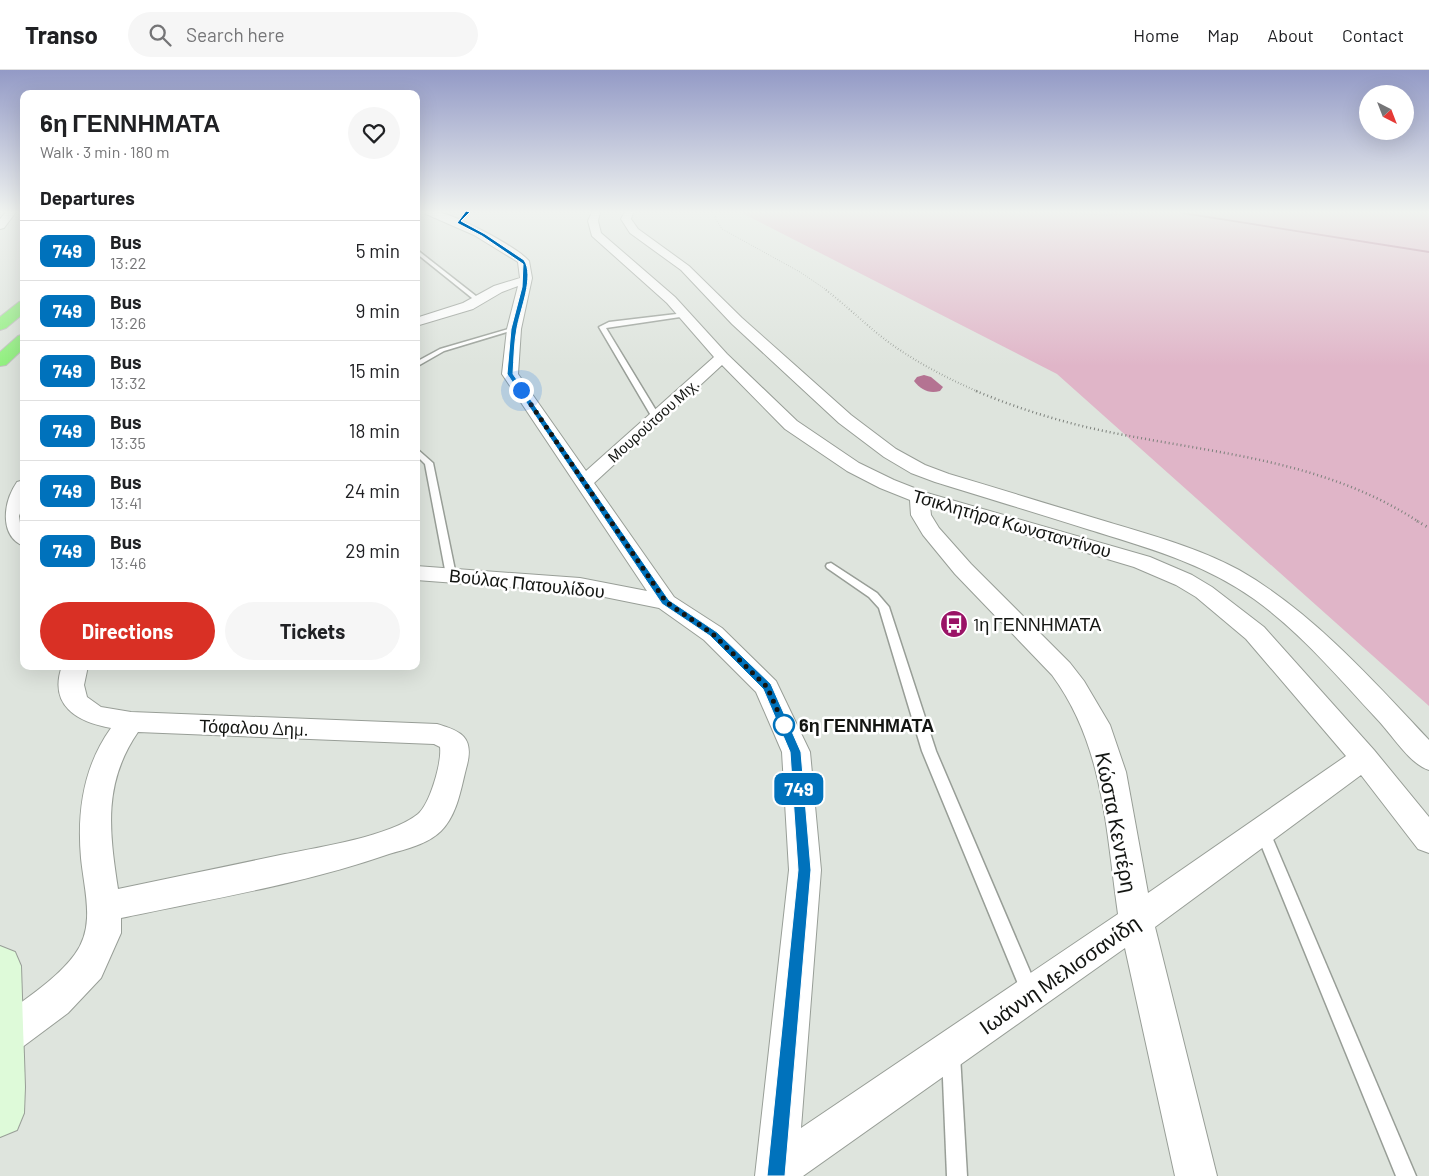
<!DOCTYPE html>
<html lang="en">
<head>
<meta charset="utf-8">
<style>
	:root { --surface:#fff; --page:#f6f6f6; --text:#202124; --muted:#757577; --line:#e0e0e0; --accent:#d93025 }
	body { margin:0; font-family:Barlow,sans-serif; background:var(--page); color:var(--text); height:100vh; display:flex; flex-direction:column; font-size:19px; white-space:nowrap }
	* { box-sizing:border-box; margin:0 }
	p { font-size:16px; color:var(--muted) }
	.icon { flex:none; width:28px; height:28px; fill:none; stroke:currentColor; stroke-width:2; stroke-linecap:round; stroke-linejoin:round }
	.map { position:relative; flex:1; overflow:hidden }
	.details { position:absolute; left:20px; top:20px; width:400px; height:580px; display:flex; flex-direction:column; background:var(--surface); border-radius:10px; box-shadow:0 5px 20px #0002 }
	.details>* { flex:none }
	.badge { padding:0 10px; border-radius:8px; font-size:18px; line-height:32px }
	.needle { width:32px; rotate:138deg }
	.buttons { position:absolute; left:1359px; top:15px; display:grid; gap:10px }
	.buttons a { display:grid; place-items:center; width:55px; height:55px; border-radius:50%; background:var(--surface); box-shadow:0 5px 20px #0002; font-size:25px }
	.you { position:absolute; width:25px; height:25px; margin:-12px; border:4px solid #fff; border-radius:50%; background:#1a73e8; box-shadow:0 0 0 8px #1a73e833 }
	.map>.badge { position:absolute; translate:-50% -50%; box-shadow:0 0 0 2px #fff }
	h2 { padding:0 20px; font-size:19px; line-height:45px }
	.round { display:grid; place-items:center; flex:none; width:52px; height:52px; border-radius:26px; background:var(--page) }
	.overview { display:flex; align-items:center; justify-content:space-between; height:85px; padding:0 20px }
	h1 { font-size:24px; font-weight:700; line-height:38px }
	.button { display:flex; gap:10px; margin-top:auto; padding:10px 20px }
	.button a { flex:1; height:58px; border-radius:30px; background:var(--accent); color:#fff; font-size:20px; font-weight:700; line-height:58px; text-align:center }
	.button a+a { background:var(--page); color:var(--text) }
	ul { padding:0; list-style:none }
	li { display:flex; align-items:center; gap:15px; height:60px; padding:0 20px; border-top:1px solid var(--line) }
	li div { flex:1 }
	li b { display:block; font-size:19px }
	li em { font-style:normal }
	li .badge { min-width:55px; font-weight:700; text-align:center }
	header { display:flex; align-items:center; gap:30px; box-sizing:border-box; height:70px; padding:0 25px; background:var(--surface); border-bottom:1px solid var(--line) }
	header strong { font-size:24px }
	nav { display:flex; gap:28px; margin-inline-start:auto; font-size:18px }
	.search { width:350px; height:45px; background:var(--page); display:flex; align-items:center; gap:12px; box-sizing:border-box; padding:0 18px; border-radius:28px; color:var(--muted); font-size:19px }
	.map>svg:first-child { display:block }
	.green { fill:#e0b5c8 }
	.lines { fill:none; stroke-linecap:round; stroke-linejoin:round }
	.stream { fill:#b47392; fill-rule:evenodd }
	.canal { fill:#b47392; fill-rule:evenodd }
	.service-casing { stroke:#989e97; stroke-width:3 }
	.minor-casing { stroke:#989e97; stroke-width:2 }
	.secondary-casing { stroke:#989e97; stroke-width:2 }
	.motorway-casing { stroke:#c2c2c1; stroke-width:2 }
	.path-far3 { stroke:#7c807b; stroke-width:1; stroke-dasharray:0.5 2; stroke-linecap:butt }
	.path-far2 { stroke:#7c807b; stroke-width:2; stroke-dasharray:0.5 2.5; stroke-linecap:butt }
	.path-far1 { stroke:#7c807b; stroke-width:2.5; stroke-dasharray:1 3; stroke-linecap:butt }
	.path { stroke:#7c807b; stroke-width:3; stroke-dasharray:1 4; stroke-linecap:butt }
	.service { fill:#fff; fill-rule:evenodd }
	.minor { fill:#fff; fill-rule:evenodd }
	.secondary { fill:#defad9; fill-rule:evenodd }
	.motorway { fill:#91f07f; fill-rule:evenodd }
	.line { fill:#0072bc; stroke:#fff }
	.walk { stroke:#131512; stroke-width:5; stroke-dasharray:0 9 }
	.stop-dot { fill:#fff; stroke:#0072bc; stroke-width:2.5 }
	.labels { text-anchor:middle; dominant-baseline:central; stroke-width:5; stroke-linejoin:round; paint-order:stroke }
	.far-street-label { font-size:15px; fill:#131512; stroke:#fff }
	.street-label { font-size:18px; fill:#131512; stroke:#fff }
	.poi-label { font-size:18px; fill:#131512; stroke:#fff; text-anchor:start }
	.stop-label { font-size:18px; font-weight:bold; fill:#131512; stroke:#fff; text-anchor:start }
	.near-street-label { font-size:21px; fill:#131512; stroke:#fff }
</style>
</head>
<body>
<header>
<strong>Transo</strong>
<div class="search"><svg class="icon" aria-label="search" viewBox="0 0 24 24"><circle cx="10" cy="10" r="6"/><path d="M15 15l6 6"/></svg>Search here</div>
<nav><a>Home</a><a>Map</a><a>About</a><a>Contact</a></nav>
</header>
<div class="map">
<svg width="1429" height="1106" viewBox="0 0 1429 1106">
	<rect width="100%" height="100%" fill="#dee4dd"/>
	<path class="green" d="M740,142H1429V636L1057,304Z"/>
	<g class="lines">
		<path class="stream" d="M1182,142L1429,181V183L1183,144Z"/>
		<path class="canal" d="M924,305L931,307L943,317L940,321C929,324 921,320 914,311L917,307Z"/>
		<g class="service-casing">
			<g id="service">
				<path d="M416,179L481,230V232H477L416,183Z"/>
				<path d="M685,243L688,245L687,246L606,258L660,347L653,349L599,257L609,252Z"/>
				<path d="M512,258L517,259L444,281L416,297V292L440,279Z"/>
				<path d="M416,378L433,393L456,505L455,507H447L446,505L425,394L416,385Z"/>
				<path d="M831,493L877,523L889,537L936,681L1038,920L1035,926L1029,928L1023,926L922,681L879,538L869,527L827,498L826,496L827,494Z"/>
				<path d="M1262,754L1267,756L1269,760L1416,1106H1396L1255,760L1257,756Z"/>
				<path d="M951,976L957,979L960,985L967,1106H947L942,985L945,979Z"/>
			</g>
		</g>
		<g class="minor-casing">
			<g id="minor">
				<path d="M6,142H16L4,158L0,159V149Z"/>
				<path d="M425,142C428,142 433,141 436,142C455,144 517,177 529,191L532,208L521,259L518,304L586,401L714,287L667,233L592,166L588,151L592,142H600L598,151L601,163L675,227L727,284L797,351L859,393L894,410L927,423L1150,487L1192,505L1212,517L1264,557L1374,680L1429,747V783L1418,779L1361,705L1155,857L1217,1106H1175L1125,878L803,1106H755L789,800L782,682L756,622L704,570L659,538L580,522L416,510V496L580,508L647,521L502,304L507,259L518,216L502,222L473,239L416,256V248L463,233L494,216L520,208L518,192L474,165L426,144ZM722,295L785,359L847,401L880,418L910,430L911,445L923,465L955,504L1052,605C1104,675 1106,761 1118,844L801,1058L821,800L810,682L776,611L722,558L674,527L594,413ZM930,436L1134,497L1176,515L1196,527L1246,569L1346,686L1148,823L1126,702L1110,655L1084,611L1070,593L971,494L939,458L931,445Z"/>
				<path d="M625,142H633L631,149L638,159L689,196L742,248L851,345L896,379L925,395L949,404C1003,420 1057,437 1111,453C1154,466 1199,478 1239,500C1311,541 1373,610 1429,670V700C1409,694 1391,663 1376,648C1338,607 1300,562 1254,529C1204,493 1145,477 1087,459C1037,443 986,428 935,412L911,403L884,387L839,353L732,254L681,200L630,163L621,149Z"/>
				<path d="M24,410V433L19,446L20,453L24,460V476C0,467 2,434 17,412Z"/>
				<path d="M62,596H88L84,615L87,627L101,637L131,642L437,654C461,661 474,667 467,695C461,717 458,744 441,761C428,774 406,779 389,784C303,814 210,829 121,848V863L101,908L68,943L13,984L0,990V948C25,929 57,909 75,884C96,856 84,820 81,788C77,742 83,697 111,658C78,652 48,636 62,596ZM138,662L434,674L440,677C442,692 430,734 418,744C391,766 320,777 285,784C229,796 174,807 118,819C109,760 103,713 138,662Z"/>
			</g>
		</g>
		<g class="secondary-casing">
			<path id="secondary" d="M0,876L15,882L21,896L25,1017L24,1043L17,1060L0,1067Z"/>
		</g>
		<g class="motorway-casing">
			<g id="motorway">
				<path d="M24,231V243L6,258L0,260V247L19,232Z"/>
				<path d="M24,264V278L6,295L0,296V282L18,266Z"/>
			</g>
		</g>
		<g class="path-far3">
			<path d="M717,142L715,148L722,159L800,202L828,221"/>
			<path d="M1039,142L1107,145L1162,142"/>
		</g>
		<path class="path-far2" d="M826,220C848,237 868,257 891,274C918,293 948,309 979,322"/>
		<path class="path-far1" d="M976,321C1019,339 1064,353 1109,362C1217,384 1324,390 1419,452"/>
		<path class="path" d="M1417,451L1429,458"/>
		<use href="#service" class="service"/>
		<use href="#minor" class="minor"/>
		<use href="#secondary" class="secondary"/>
		<use href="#motorway" class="motorway"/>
	</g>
	<linearGradient id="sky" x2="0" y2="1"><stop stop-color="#939ac6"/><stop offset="0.48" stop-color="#f0f3f0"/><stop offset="1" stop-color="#f0f3f0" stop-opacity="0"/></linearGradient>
	<rect width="1429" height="296" fill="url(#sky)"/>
	<path class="line" d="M466,141L470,142L461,151L485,164L524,190C535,206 520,240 517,258C514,273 514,289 513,304L669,530L717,562L771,614L801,682L811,800L785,1106H767L798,800L790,682L763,619L710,566L662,534L507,304L511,259L522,217L523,194L482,166L457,153Z"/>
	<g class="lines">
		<path class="walk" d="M521,320L666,532L713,564L767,617L784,655"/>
	</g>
	<defs>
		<g id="bus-disc" transform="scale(1.4375)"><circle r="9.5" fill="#9a1366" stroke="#fff"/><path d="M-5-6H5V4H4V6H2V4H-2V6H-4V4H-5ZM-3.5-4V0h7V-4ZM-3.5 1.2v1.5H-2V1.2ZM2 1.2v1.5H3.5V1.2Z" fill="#fff"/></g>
	</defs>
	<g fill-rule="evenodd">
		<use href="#bus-disc" x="954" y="554"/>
	</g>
	<circle class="stop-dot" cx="784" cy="655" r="10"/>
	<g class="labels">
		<g class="far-street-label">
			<text transform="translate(653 350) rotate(-42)">Μουρούτσου Μιχ.</text>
		</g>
		<g class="street-label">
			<text transform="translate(1012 453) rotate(16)">Τσικλητήρα Κωνσταντίνου</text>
			<text transform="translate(527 513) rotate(6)">Βούλας Πατουλίδου</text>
			<text transform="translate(254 657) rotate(2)">Τόφαλου Δημ.</text>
		</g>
		<g class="poi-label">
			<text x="973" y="554">1η ΓΕΝΝΗΜΑΤΑ</text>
		</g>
		<g class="stop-label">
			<text x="799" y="655">6η ΓΕΝΝΗΜΑΤΑ</text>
		</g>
		<g class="near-street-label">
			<text transform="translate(1117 752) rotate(79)">Κώστα Κεντέρη</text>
			<text transform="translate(1059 904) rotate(-35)">Ιωάννη Μελισσανίδη</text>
		</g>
	</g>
</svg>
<div class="buttons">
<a><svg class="needle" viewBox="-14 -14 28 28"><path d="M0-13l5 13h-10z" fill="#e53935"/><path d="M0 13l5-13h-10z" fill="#757577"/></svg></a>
</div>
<div class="you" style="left:521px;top:320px"></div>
<b class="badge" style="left:799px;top:719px;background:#0072bc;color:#fff">749</b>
<section class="details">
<div class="overview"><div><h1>6η ΓΕΝΝΗΜΑΤΑ</h1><p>Walk · 3 min · 180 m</p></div><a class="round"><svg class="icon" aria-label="heart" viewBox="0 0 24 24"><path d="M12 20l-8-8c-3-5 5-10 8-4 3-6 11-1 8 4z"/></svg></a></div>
<h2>Departures</h2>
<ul>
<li><span class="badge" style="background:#0072bc;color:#fff">749</span><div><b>Bus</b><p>13:22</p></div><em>5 min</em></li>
<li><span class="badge" style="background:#0072bc;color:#fff">749</span><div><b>Bus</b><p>13:26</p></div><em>9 min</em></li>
<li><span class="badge" style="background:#0072bc;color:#fff">749</span><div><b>Bus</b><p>13:32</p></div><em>15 min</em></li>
<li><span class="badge" style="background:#0072bc;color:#fff">749</span><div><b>Bus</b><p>13:35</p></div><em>18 min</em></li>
<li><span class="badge" style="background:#0072bc;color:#fff">749</span><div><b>Bus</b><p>13:41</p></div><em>24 min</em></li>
<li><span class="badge" style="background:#0072bc;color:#fff">749</span><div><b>Bus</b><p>13:46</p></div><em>29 min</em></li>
</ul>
<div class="button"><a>Directions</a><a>Tickets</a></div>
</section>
</div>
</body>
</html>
